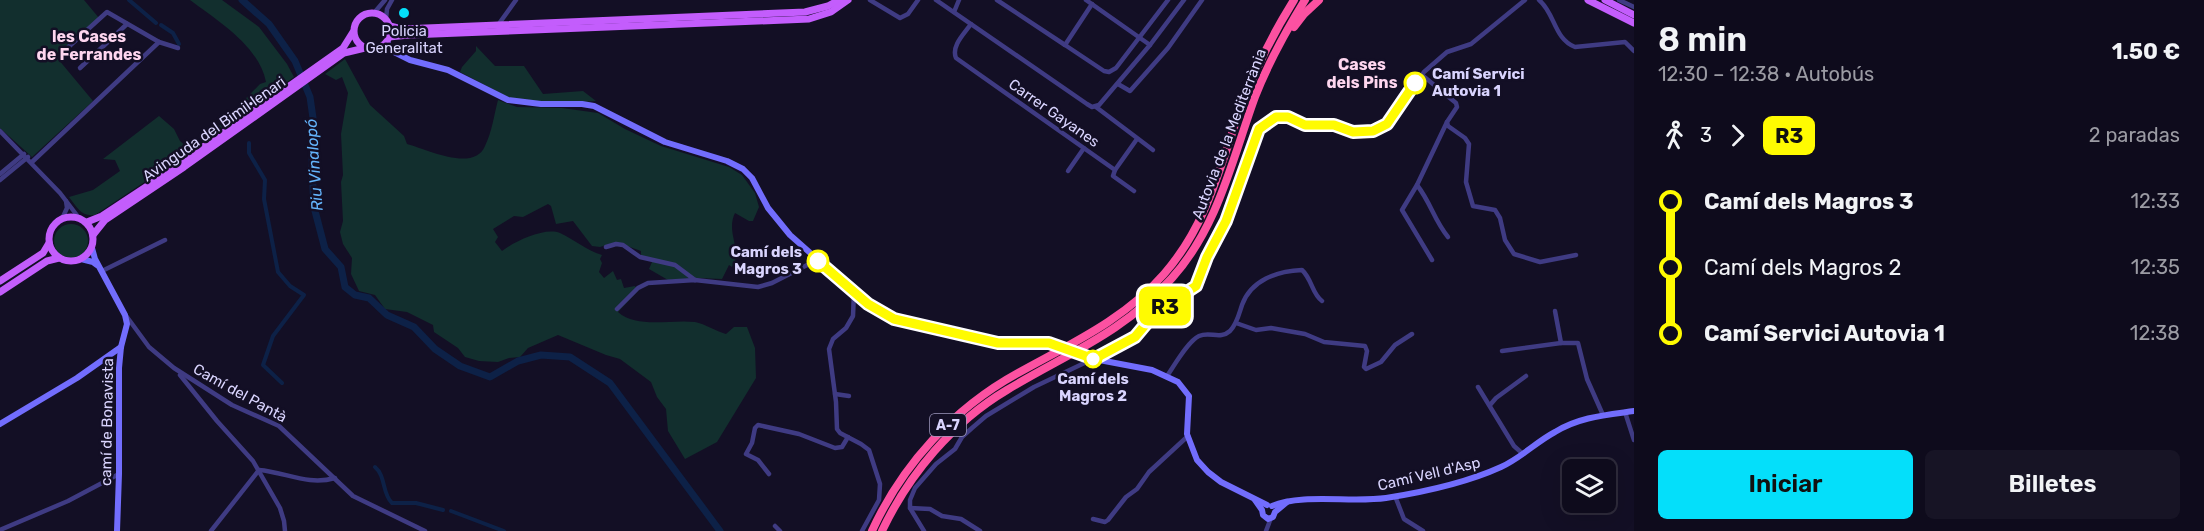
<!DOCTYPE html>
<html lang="es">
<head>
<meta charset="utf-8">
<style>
	:root { --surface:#0e0b1c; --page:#171425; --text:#f1f3f6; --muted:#9b9ba3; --line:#2e2b3b; --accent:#04dffa }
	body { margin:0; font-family:Rubik,sans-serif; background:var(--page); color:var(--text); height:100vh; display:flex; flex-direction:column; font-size:22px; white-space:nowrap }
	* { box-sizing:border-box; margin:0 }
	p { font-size:20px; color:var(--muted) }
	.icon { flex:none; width:33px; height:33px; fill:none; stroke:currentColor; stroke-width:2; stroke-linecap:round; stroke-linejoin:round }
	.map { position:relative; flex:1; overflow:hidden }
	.panel { display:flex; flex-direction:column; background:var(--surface); width:570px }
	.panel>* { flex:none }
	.badge { padding:0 12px; border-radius:9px; font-size:21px; line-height:39px }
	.tools { position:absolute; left:1562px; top:459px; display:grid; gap:12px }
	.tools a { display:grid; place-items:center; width:54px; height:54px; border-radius:9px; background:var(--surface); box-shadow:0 6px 24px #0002,0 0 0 2px var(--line); font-size:30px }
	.map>.badge { position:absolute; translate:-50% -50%; box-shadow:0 0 0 3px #fff }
	.legs { display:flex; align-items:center; gap:9px; height:66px; padding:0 24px; font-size:20px }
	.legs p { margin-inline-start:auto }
	.head { display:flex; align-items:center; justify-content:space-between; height:102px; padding:0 24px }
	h1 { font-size:33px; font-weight:600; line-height:45px }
	.action { display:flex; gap:12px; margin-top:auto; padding:12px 24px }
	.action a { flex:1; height:69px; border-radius:9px; background:var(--accent); color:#111; font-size:24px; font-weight:600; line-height:69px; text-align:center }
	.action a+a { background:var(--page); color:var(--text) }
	ul { padding:0 24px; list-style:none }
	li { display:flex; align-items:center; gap:21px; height:66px; font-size:22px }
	li i { display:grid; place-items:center; width:9px; height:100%; margin:0 8px; background:currentColor }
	li i::after { content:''; width:15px; height:15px; margin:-8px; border:4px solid; border-radius:50%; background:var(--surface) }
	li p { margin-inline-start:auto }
	li:first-child i { background:linear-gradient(#0000 50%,currentColor 0) }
	li:last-child i { background:linear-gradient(currentColor 50%,#0000 0) }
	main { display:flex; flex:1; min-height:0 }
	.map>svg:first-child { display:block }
	.green { fill:#122f2e }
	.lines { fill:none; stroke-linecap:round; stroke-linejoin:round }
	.canal { stroke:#0d2147; stroke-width:4 }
	.river { stroke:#0d2147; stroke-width:7 }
	.street { stroke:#3f3b83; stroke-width:4.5 }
	.secondary { stroke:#726dfd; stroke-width:6 }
	.primary { stroke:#c35dfc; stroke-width:7 }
	.highway { stroke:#fc51a1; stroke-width:8 }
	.line-1-casing { stroke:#fff; stroke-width:14 }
	.line-1 { stroke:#fffb01; stroke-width:9 }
	.poi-dot { fill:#04dffa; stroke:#130f25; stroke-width:2 }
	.stop-1-dot { fill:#fff; stroke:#fffb01; stroke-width:3 }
	.labels { text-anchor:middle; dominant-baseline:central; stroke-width:5; stroke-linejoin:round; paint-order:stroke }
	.shield { fill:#130f25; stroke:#9e99bd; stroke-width:1.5 }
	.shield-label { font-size:14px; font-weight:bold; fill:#d9d4fe }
	.poi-label { font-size:15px; fill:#d9d4fe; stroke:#130f25 }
	.stop-label { font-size:15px; font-weight:bold; fill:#d9d4fe; stroke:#130f25; text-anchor:start }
	.street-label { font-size:15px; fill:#d9d4fe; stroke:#130f25 }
	.neighbourhood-label { font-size:16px; font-weight:bold; fill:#fed6ef; stroke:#130f25 }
	.water-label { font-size:16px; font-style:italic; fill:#64b4fc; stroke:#130f25 }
</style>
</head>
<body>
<main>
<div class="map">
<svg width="1634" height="531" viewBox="0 0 1634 531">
	<rect width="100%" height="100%" fill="#130f25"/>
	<g class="green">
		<path d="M0,0H84L99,18L58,59L93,101L32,157L0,128Z"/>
		<path d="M190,0H222L259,27L287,64L294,77L213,134L215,130L260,84L266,82C259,46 218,21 190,0Z"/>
		<path d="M476,46L495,66H524L543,94L583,91L596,101L555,104L510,98L460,72L462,67L476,51Z"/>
		<path d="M345,59L370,105L404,136L407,144C426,149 474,173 485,146C492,132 494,115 498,100L517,107L562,108L598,113L625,129L661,146L729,167L742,175L755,193L759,207L753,221H749L735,213C725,233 744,252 732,267L729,265L722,279L697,278L668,280L649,269L652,262L641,256V251L616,242L600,247L592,246L573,221L556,224L551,206L548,204L523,217L514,216L493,229L498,237L495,242L502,251C514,242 544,227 560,233C575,240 586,250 602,255L600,259L602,263L599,272L604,278L613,271L617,280L621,279L624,288L635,286L638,291L618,312C637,329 671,319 695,322C705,324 716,331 726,334L734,327H747L755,348L756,378L717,442L685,459L668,431L666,409L657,397L651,382L620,359L606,355L558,335L528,348L520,357L509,358L498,362L479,361L465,357L458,348L434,332L433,325L407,312L385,309L375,295L359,291L351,274L352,258L343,244L340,232L343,221L341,182L343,175L341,134L348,93L342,77L336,80L325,74Z"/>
		<path d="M159,116L174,129L180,141L189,149L164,169L95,215C81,217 77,207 69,197L93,190L120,171L115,160L103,159Z"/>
		<circle cx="71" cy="241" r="17"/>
	</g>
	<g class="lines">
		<g class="canal">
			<path d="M129,0L156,23"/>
			<path d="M161,25L173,33L179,44"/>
			<path d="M249,143V153L265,180L264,199L278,272L290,286L304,295L273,336L263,365L282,383"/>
			<path d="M375,467C386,476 382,494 392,503H416L443,510"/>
			<path d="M451,511L504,531"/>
		</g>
		<path class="river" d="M242,0L269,24L295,61L310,97L313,118L312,168L314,207L325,249L341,267L345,287L355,295L369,298L387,315L414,327L435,349L460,366L490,377L518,361L541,355L570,357L610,383L720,531"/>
		<g class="street">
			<path d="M870,0L900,18L908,14L918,0"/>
			<path d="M936,0L1087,104L1092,107L1099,105L1150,45L1184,0"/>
			<path d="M997,0L1065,45"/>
			<path d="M1086,0L1150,45"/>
			<path d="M1539,0C1555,13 1554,39 1575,47L1625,42L1634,51"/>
			<path d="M1619,0L1634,7"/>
			<path d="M1092,4L1065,45L1104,71L1109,72L1116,68L1168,0"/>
			<path d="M954,12L959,0"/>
			<path d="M374,13L385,0"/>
			<path d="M386,19L387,9L392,0"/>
			<path d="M971,24C964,34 951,46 956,58L1115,170L1113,176L1134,191"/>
			<path d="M498,25L516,0"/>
			<path d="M64,51L107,12L159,42L178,48"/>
			<path d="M80,68L127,24"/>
			<path d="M1422,75L1456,103L1457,107L1447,122L1448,126L1465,138L1469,144L1466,182L1473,206L1495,210L1500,218L1505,240L1514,254L1540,262L1576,255"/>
			<path d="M1118,84L1130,91L1168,48L1202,0"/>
			<path d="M1096,107L1153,150"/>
			<path d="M1447,122L1417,185C1431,203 1434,220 1448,237"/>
			<path d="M0,131L60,193L79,218"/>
			<path d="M32,162L159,42"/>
			<path d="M1115,170L1137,139"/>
			<path d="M1068,171L1084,148"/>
			<path d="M0,174L24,154"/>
			<path d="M0,180L28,157"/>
			<path d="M1417,185L1402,210L1432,260"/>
			<path d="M62,219L67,208L66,201"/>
			<path d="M606,247L616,244L623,245L640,257L675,265L695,280"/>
			<path d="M102,271L165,240"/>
			<path d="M854,292L853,316L846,328L833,339L829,349L836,402L837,429L840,433L861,444L869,450L880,484L879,500L862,531"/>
			<path d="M617,309L638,288L648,283L695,280L758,287L772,283L817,260"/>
			<path d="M1555,311L1561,343H1578L1587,379L1603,415"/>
			<path d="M127,317L149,347L174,368L232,405L279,426L353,496L425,531"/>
			<path d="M1236,323L1256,330L1271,328L1305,334L1324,342L1365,346L1367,351L1364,367L1366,369L1381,362L1395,345L1412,334"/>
			<path d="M1502,351L1561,343"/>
			<path d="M180,375L217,421L253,461L280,508L284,521L285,531"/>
			<path d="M1167,376C1174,366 1188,341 1199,336C1210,331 1220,340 1230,331C1237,324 1239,314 1242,305C1251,280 1277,271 1302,270C1312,279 1312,294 1322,301"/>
			<path d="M1478,387L1514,446L1523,454"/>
			<path d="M835,394L849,396"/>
			<path d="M1490,405L1496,398L1526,376"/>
			<path d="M1625,412L1634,440"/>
			<path d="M769,474L758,460L746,454L752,443L755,428L758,425L799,434L835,448L842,447L848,437"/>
			<path d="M1395,496L1404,519L1423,531"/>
			<path d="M910,508L930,509L942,516L961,519L980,531"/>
			<path d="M1093,519L1105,522L1108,520L1126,497L1137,489L1149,472L1188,436"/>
			<path d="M775,526L780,531"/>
			<path d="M0,530L68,501L119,474"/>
			<path d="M211,531L259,470C285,472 308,486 335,478"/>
			<path d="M924,531L910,508V500L915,488L936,464L955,449L962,437L972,428L986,416L1034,387L1118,347L1135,337L1156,312L1190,291L1196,286L1207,257L1226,221L1259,129L1276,117H1288L1305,125H1334L1353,132L1373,131L1387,124L1424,72L1447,52L1471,44L1525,0"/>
			<path d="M1266,531L1271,518"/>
		</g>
		<g class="secondary">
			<path d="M387,42L392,51"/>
			<path d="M379,48L392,51L410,60L448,70L508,100L541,104H582L594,106L665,142L727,161L743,169L752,178L768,208L790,235L868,304L887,316L912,324L998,343H1049L1094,359L1152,370L1178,382L1189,396L1187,434L1197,460L1208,472L1221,482L1267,505"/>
			<path d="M92,248L95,259L125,315L127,324L121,347L119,368V474L117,531"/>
			<path d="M81,259L93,262L97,265"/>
			<path d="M0,424L77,378L121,347"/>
			<path d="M1255,500L1262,510L1263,515L1268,519L1273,517L1275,512L1287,502"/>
			<path d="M1272,506C1303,493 1351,503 1386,498C1424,492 1466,483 1501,467C1521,458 1536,442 1555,432C1579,417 1606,415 1634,411"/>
		</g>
		<g class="primary">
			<path d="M1588,0L1634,23"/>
			<path d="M1605,0L1634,15"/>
			<circle cx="372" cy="31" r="18"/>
			<path d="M390,26L402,29L805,12L828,6L839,0"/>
			<path d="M389,37L409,35L809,19L831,12L848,0"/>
			<circle cx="71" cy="239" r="22"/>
			<path d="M87,222L102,216L158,179L343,48L353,32"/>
			<path d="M93,235L105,220L184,167L344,53L365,48"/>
			<path d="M0,281L43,253L49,243"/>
			<path d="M0,292L47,261L59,258"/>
		</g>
		<g class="highway">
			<path d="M1294,27L1304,14L1319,0"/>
			<path d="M872,531C902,465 954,408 1018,373C1070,344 1124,320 1164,274C1207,225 1219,169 1240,110C1254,72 1272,35 1294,0"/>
			<path d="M882,531C909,474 953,422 1007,390C1068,353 1122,334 1172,278C1218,227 1232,160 1255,97C1268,63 1286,31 1305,0"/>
		</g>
	</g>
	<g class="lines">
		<g class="line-1-casing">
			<path id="line-1" d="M818,261L868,304L894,319L998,343H1049L1094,359L1135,337L1156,312L1196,286L1207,257L1226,221L1259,129L1276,117H1288L1305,125H1334L1353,132L1373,131L1387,124L1415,83"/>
		</g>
		<use href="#line-1" class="line-1"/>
	</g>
	<circle class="poi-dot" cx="404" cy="13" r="6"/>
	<g class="stop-1-dot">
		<circle cx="1415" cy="83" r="10"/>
		<circle cx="818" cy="261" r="10"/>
		<circle cx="1093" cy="359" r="8"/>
	</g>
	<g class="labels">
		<rect class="shield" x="930" y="414" width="36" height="22" rx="4.5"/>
		<g class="shield-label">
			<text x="948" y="425">A-7</text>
		</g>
		<g class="poi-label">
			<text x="404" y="31">Policia<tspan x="404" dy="17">Generalitat</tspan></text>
		</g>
		<g class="stop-label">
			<text x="1432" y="74">Camí Servici<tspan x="1432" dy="17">Autovia 1</tspan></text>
			<text x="802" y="252" text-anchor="end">Camí dels<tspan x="802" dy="17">Magros 3</tspan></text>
			<text x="1093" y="379" text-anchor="middle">Camí dels<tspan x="1093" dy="17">Magros 2</tspan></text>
		</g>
		<g class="street-label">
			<text transform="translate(1054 113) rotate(35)">Carrer Gayanes</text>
			<text transform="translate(214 129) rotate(-35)">Avinguda del Bimil·lenari</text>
			<text transform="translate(1229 134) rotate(-69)">Autovia de la Mediterrània</text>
			<text transform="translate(240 393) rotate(29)">Camí del Pantà</text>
			<text transform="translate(107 422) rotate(-89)">camí de Bonavista</text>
			<text transform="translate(1429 474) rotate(-13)">Camí Vell d'Asp</text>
		</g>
		<g class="neighbourhood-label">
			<text x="89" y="36">les Cases<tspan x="89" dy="18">de Ferrandes</tspan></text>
			<text x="1362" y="64">Cases<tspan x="1362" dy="18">dels Pins</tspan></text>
		</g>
		<g class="water-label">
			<text transform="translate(314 165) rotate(-94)">Riu Vinalopó</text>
		</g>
	</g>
</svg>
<div class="tools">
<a><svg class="icon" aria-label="layers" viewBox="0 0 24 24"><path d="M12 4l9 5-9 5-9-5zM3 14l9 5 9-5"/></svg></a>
</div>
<b class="badge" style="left:1165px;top:306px;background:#fffb01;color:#111">R3</b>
</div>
<section class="panel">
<div class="head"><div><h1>8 min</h1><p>12:30 – 12:38 · Autobús</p></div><b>1.50 €</b></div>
<div class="legs"><svg class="icon" aria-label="walk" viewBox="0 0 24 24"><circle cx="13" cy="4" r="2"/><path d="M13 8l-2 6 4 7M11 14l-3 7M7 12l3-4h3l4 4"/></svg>3<svg class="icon" aria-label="forward" viewBox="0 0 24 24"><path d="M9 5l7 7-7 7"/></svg><b class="badge" style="background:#fffb01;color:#111">R3</b><p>2 paradas</p></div>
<ul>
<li><i style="color:#fffb01"></i><b>Camí dels Magros 3</b><p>12:33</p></li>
<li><i style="color:#fffb01"></i><span>Camí dels Magros 2</span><p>12:35</p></li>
<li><i style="color:#fffb01"></i><b>Camí Servici Autovia 1</b><p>12:38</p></li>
</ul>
<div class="action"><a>Iniciar</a><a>Billetes</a></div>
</section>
</main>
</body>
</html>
